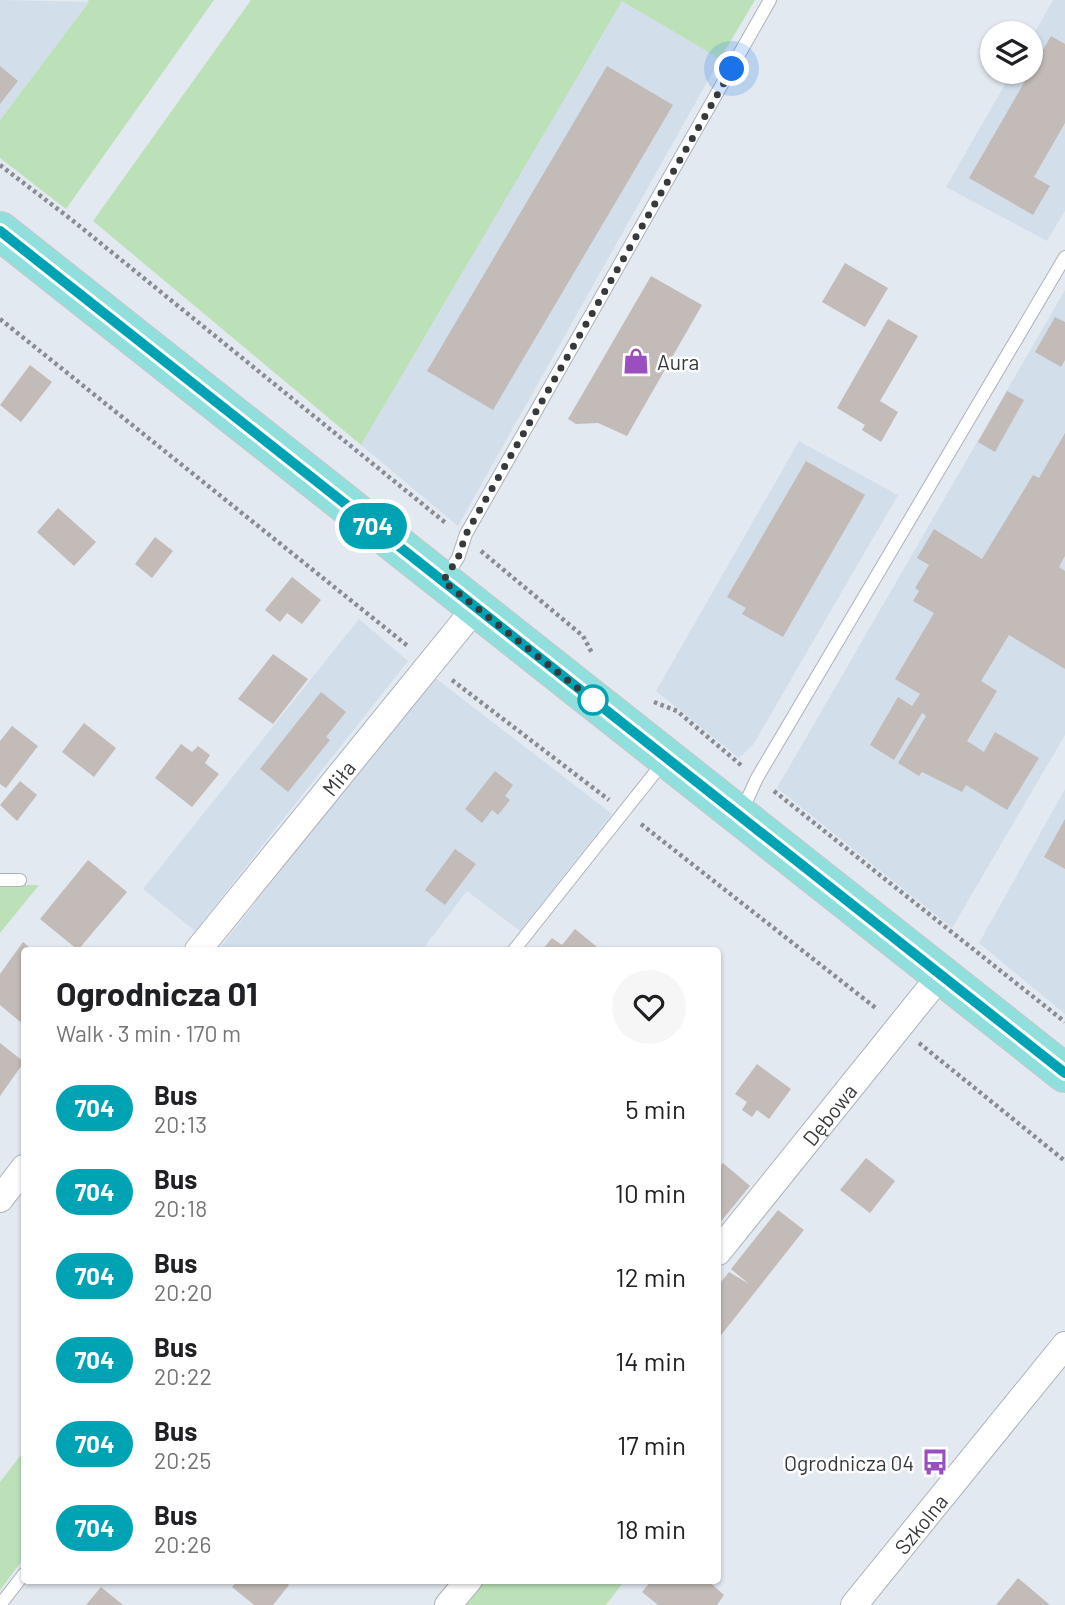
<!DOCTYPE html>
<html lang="en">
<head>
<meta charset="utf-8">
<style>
	:root { --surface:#fff; --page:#f6f6f6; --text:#202124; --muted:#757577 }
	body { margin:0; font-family:Barlow,sans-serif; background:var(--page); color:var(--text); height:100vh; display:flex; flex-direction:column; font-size:26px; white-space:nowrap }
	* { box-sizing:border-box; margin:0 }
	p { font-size:23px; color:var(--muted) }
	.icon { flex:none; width:38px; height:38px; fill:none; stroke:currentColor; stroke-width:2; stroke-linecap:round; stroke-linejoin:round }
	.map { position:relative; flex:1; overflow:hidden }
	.details { position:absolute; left:21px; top:947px; width:700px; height:637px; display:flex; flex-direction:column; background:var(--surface); border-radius:7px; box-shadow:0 2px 5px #0004 }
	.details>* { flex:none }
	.badge { padding:0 14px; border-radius:23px; font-size:24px; line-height:46px }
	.fabs { position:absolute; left:980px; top:21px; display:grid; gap:14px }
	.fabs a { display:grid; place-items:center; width:63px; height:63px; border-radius:50%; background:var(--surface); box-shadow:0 2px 5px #0004; font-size:35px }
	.you { position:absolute; width:35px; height:35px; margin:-18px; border:5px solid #fff; border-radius:50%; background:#1a73e8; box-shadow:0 0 0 10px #1a73e833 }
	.map>.badge { position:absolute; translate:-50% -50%; box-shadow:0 0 0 4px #fff }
	.round { display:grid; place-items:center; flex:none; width:74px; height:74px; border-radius:37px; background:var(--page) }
	.head { display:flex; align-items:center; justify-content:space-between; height:119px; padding:0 35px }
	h1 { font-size:33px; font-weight:700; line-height:52px }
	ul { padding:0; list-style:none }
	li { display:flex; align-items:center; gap:21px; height:84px; padding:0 35px }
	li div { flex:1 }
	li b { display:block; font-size:26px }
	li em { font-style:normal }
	li .badge { min-width:77px; font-weight:700; text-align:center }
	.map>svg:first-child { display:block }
	.built { fill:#d3deeb }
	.green { fill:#bce1b9 }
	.building { fill:#c3bbb7 }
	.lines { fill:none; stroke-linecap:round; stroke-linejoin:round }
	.service-casing { stroke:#adb2b8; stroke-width:14 }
	.minor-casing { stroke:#adb2b8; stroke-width:28 }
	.primary-casing { stroke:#c7c8c8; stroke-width:40 }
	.path { stroke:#898d91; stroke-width:4.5; stroke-dasharray:3.5 3.5; stroke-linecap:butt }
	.service { stroke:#fff; stroke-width:12 }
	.minor { stroke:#fff; stroke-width:26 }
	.primary { stroke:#91dfdd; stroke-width:38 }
	.line-casing { stroke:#fff; stroke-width:16 }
	.line { stroke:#00a3b4; stroke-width:10 }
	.walk { stroke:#37393b; stroke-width:7; stroke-dasharray:0 12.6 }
	.stop-dot { fill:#fff; stroke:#00a3b4; stroke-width:3.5 }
	.labels { text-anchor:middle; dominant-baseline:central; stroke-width:5; stroke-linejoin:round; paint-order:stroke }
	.poi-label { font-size:21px; fill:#37393b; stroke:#fff; text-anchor:start }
	.street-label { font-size:21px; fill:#37393b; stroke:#fff }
</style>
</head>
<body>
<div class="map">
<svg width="1065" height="1605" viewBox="0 0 1065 1605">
	<rect width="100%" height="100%" fill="#e3e9f0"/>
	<g class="built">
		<path d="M0,0L89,2L0,120Z"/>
		<path d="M622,0L720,59L458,526L361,445Z"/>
		<path d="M1053,0H1065V211L1047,241L946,187L1012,72H1031V39Z"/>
		<path d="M1065,290V735L952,928L777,788Z"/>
		<path d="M799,441L898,495L753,745L739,758L656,691Z"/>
		<path d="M359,619L408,661L195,931L143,889Z"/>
		<path d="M434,677L612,814L520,931L467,891L422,950H218Z"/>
		<path d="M1065,789V1014L979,943Z"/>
	</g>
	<g class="green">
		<path d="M87,0H214L66,209L0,158V120L89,2Z"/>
		<path d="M251,0H755L720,59L622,1L361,445L93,221Z"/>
		<path d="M0,885H39L0,933Z"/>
		<path d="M24,1451V1558L0,1590V1482Z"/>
		<path d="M482,1580H625L606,1605H461Z"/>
	</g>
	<g class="building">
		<path d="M1051,36L1065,44V123L1034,177L1050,186L1033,215L969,178Z"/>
		<path d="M0,66L18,81L0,104Z"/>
		<path d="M607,66L673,105L493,410L427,371Z"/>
		<path d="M845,263L888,288L865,327L822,302Z"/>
		<path d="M651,276L702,305L627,436L598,423L576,424L568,419Z"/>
		<path d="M1055,317L1065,322V360L1061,367L1035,352Z"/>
		<path d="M888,319L918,336L880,401L898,412L881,442L862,430L865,425L837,408Z"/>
		<path d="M30,365L52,382L21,422L0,405Z"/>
		<path d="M1007,391L1024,400L995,452L978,442Z"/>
		<path d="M1065,433V556L1059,567L1065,571V669L1009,635L981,681L997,691L967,741L984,752L995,732L1039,758L1007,810L966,785L962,792L922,772L919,776L898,763L926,716L924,714L922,713L894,760L870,745L898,697L912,706L920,694L895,679L934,613L913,601L919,591L915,588L929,565L917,558L934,529L982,559L1033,475L1039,478Z"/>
		<path d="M806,461L865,495L783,637L742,614L746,608L727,597Z"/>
		<path d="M58,508L96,542L74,566L37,532Z"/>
		<path d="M155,537L173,551L152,578L135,564Z"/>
		<path d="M292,577L321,600L302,624L287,613L280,622L265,610Z"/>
		<path d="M273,654L308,679L273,724L238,699Z"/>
		<path d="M321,692L346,712L326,737L330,740L288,792L260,769Z"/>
		<path d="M84,723L116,748L94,777L62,752Z"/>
		<path d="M12,726L38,746L6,788L0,784V741Z"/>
		<path d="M181,744L192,752L198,746L210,755L205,763L219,774L192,807L155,778Z"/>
		<path d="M495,771L513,785L505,796L510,800L498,815L492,810L482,823L465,809Z"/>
		<path d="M20,781L37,795L17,821L0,805Z"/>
		<path d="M1065,819V869L1044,857Z"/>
		<path d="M455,849L476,864L445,905L425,890Z"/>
		<path d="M88,860L127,892L78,950L40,919Z"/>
		<path d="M575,929L597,947L594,950H542L552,938L562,945Z"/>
		<path d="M23,942L33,950H24L23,1024L0,1005V974Z"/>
		<path d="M0,1043L24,1062L0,1096Z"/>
		<path d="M757,1064L791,1089L769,1119L757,1110L752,1117L742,1110L747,1102L735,1094Z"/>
		<path d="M866,1158L895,1181L870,1213L840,1190Z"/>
		<path d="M723,1163L750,1186L718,1225V1169Z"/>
		<path d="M778,1210L804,1230L718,1339V1286L729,1272L749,1284L731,1269Z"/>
		<path d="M1018,1578L1050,1605H996Z"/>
		<path d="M238,1580H284L289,1585L273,1605H254L232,1587Z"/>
		<path d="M652,1580H707L724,1595L717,1605H658L642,1592Z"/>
		<path d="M101,1587L123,1605H86Z"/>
	</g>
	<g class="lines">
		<g class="service-casing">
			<g id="service">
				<path d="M445,578L458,558L466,534L770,0"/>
				<path d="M741,813L757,778L1065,257"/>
				<path d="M0,880H20"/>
				<path d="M514,950L665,760"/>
				<path d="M0,1605L24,1574"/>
			</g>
		</g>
		<g class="minor-casing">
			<g id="minor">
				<path id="s1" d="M198,950L477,606"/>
				<path d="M0,1199L24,1168"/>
				<path id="s2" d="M718,1252L940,976"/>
				<path d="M448,1605L469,1580"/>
				<path id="s3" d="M854,1605L1065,1345"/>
			</g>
		</g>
		<g class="primary-casing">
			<path id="primary" d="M0,231L1065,1073"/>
		</g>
		<g class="path">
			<path d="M0,165L72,220L447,524"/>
			<path d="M0,319L409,647"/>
			<path d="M481,551L583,636L592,653"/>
			<path d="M452,680L609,800"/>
			<path d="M654,702L677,711L742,766"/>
			<path d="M774,791L1065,1022"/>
			<path d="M641,824L877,1009"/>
			<path d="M919,1043L1065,1161"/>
		</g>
		<use href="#service" class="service"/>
		<use href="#minor" class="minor"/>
		<use href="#primary" class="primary"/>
	</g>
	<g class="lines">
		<g class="line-casing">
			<path id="line" d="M0,231L1065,1073"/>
		</g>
		<use href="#line" class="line"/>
		<path class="walk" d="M593,700L595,702L443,581L458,558L466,534L732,69"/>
	</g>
	<defs>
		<g id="shop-bare" transform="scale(2.1)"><path d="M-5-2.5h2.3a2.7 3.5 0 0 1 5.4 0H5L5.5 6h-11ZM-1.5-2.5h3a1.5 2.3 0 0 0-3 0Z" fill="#9b4ec0" stroke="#fff" stroke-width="2.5" paint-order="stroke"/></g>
		<g id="bus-bare" transform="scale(2.1)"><path d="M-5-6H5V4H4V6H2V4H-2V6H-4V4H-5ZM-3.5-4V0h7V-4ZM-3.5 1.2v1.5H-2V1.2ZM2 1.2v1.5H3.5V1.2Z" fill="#9b4ec0" stroke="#fff" stroke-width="2.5" paint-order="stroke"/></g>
	</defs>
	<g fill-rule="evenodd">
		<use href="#shop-bare" x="636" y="361"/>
		<use href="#bus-bare" x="935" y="1462"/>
	</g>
	<circle class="stop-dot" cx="593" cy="700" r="14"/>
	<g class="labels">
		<g class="poi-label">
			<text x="657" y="361">Aura</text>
			<text x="914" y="1462" text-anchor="end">Ogrodnicza 04</text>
		</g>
		<g class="street-label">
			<text stroke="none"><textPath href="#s1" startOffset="222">Miła</textPath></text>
			<text stroke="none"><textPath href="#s2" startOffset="177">Dębowa</textPath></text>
			<text stroke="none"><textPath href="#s3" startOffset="105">Szkolna</textPath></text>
		</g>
	</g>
</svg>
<div class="fabs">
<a><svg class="icon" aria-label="layers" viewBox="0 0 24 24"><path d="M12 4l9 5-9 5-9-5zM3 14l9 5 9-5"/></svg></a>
</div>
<div class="you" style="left:732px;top:69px"></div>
<b class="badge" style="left:373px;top:526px;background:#00a3b4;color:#fff">704</b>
<section class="details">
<div class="head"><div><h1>Ogrodnicza 01</h1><p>Walk · 3 min · 170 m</p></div><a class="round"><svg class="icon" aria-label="heart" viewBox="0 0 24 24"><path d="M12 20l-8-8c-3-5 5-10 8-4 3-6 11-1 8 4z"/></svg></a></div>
<ul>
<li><span class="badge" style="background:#00a3b4;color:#fff">704</span><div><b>Bus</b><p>20:13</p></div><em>5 min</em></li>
<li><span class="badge" style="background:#00a3b4;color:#fff">704</span><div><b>Bus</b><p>20:18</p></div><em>10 min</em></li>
<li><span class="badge" style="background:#00a3b4;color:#fff">704</span><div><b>Bus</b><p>20:20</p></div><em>12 min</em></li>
<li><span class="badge" style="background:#00a3b4;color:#fff">704</span><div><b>Bus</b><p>20:22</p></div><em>14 min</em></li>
<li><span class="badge" style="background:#00a3b4;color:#fff">704</span><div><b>Bus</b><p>20:25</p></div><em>17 min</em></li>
<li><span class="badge" style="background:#00a3b4;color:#fff">704</span><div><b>Bus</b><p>20:26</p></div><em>18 min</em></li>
</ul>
</section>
</div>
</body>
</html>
